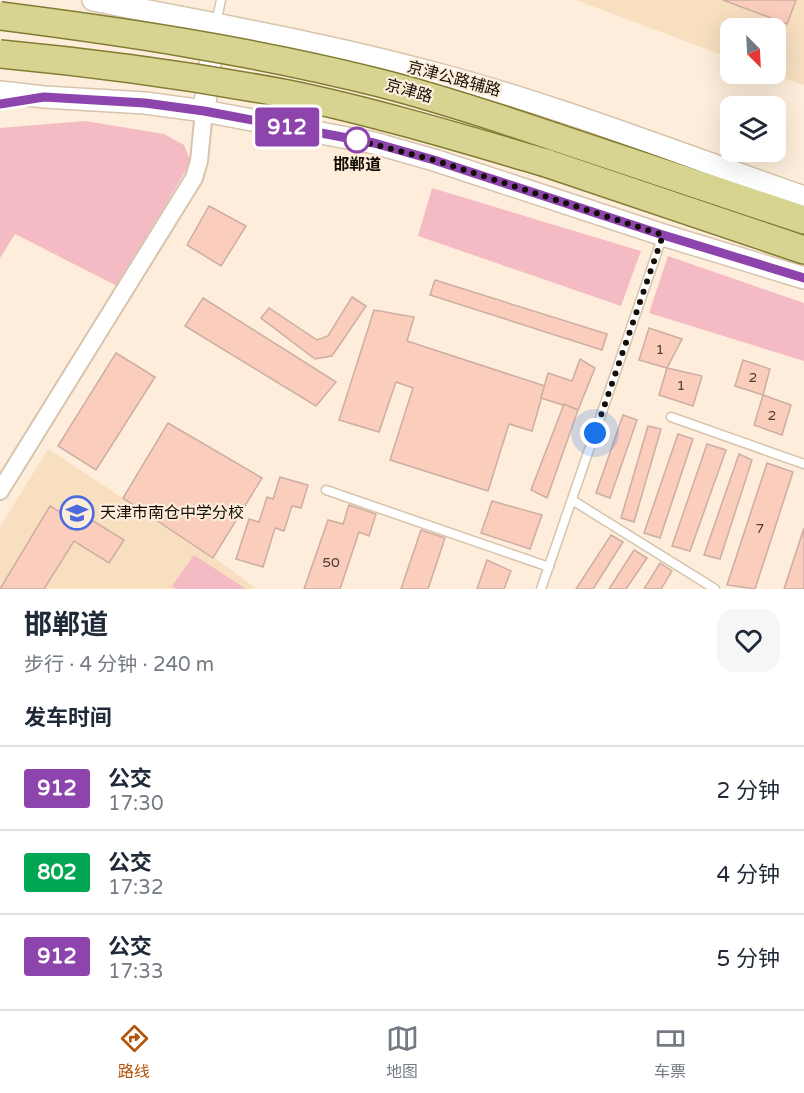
<!DOCTYPE html>
<html lang="zh">
<head>
<meta charset="utf-8">
<style>
	:root { --surface:#fff; --page:#f6f6f7; --text:#1f2937; --muted:#747a83; --line:#e0e1e3; --accent:#b45309 }
	body { margin:0; font-family:"Varela Round","Noto Sans SC",sans-serif; background:var(--page); color:var(--text); height:100vh; display:flex; flex-direction:column; font-size:22px; white-space:nowrap }
	* { box-sizing:border-box; margin:0 }
	p { font-size:20px; color:var(--muted) }
	.icon { flex:none; width:33px; height:33px; fill:none; stroke:currentColor; stroke-width:2; stroke-linecap:round; stroke-linejoin:round }
	.map { position:relative; height:589px; overflow:hidden }
	.side { display:flex; flex-direction:column; background:var(--surface); flex:1 }
	.side>* { flex:none }
	.badge { padding:0 12px; border-radius:4px; font-size:21px; line-height:39px }
	.needle { width:39px; rotate:156deg }
	.tools { position:absolute; left:720px; top:18px; display:grid; gap:12px }
	.tools a { display:grid; place-items:center; width:66px; height:66px; border-radius:12px; background:var(--surface); box-shadow:0 6px 24px #0002; font-size:30px }
	.you { position:absolute; width:30px; height:30px; margin:-15px; border:4px solid #fff; border-radius:50%; background:#1a73e8; box-shadow:0 0 0 9px #1a73e833 }
	.map>.badge { position:absolute; translate:-50% -50%; box-shadow:0 0 0 3px #fff }
	h2 { padding:0 24px; font-size:22px; line-height:54px }
	.round { display:grid; place-items:center; flex:none; width:63px; height:63px; border-radius:18px; background:var(--page) }
	.head { display:flex; align-items:center; justify-content:space-between; height:102px; padding:0 24px }
	h1 { font-size:28px; font-weight:700; line-height:45px }
	ul { padding:0; list-style:none }
	li { display:flex; align-items:center; gap:18px; height:84px; padding:0 24px; border-top:2px solid var(--line) }
	li div { flex:1 }
	li b { display:block; font-size:22px }
	li em { font-style:normal }
	li .badge { min-width:66px; font-weight:700; text-align:center }
	.dock { display:flex; justify-content:space-around; align-items:center; height:84px; border-top:2px solid var(--line); background:var(--surface); font-size:16px; color:var(--muted) }
	.dock a { display:grid; justify-items:center; gap:3px }
	.dock .selected { color:var(--accent) }
	.map>svg:first-child { display:block }
	.built { fill:#f7dfc0 }
	.green { fill:#f5bbc4 }
	.building { fill:#facdbd; stroke:#cdaea3; stroke-width:1.5 }
	.lines { fill:none; stroke-linecap:round; stroke-linejoin:round }
	.service-casing { stroke:#d7c4ac; stroke-width:11 }
	.minor-casing { stroke:#d7c4ac; stroke-width:20 }
	.tertiary-casing { stroke:#d7c4ac; stroke-width:24 }
	.primary-casing { stroke:#827c32; stroke-width:30 }
	.service { stroke:#fff; stroke-width:8 }
	.minor { stroke:#fff; stroke-width:16 }
	.tertiary { stroke:#fff; stroke-width:21 }
	.primary { stroke:#d7d492; stroke-width:27 }
	.primary-bridge-casing { stroke:#827c32; stroke-width:30; stroke-linecap:butt }
	.primary-bridge { stroke:#d7d492; stroke-width:27 }
	.line-casing { stroke:#fff; stroke-width:14 }
	.line { stroke:#8e44ad; stroke-width:9 }
	.walk { stroke:#140e06; stroke-width:6; stroke-dasharray:0 10.8 }
	.stop-dot { fill:#fff; stroke:#8e44ad; stroke-width:3 }
	.labels { text-anchor:middle; dominant-baseline:central; stroke-width:4.5; stroke-linejoin:round; paint-order:stroke }
	.number-label { font-size:14px; fill:#4e3e34 }
	.street-label { font-size:16px; fill:#140e06; stroke:#fdedda }
	.stop-label { font-size:16px; font-weight:bold; fill:#140e06; stroke:#fdedda }
	.poi-label { font-size:16px; fill:#140e06; stroke:#fdedda; text-anchor:start }
</style>
</head>
<body>
<div class="map">
<svg width="804" height="589" viewBox="0 0 804 589">
	<rect width="100%" height="100%" fill="#fdedda"/>
	<g class="built">
		<path d="M576,0H804V85L772,74H776V28H730V58Z"/>
		<path d="M48,449L219,561L257,589H0V527Z"/>
	</g>
	<g class="green">
		<path d="M85,121L164,134L184,145L191,162L117,286L15,234L0,258V128Z"/>
		<path d="M432,188L641,251L621,306L418,236Z"/>
		<path d="M668,256L804,303V361L649,313Z"/>
		<path d="M194,555L246,589H176L172,586Z"/>
	</g>
	<g class="building">
		<path d="M723,0H796L787,24Z"/>
		<path d="M209,206L246,226L221,266L187,245Z"/>
		<path d="M435,280L607,334L602,350L430,295Z"/>
		<path d="M352,297L366,306L332,356L315,359L261,318L269,308L317,340L328,336Z"/>
		<path d="M203,298L336,382L316,406L185,326Z"/>
		<path d="M374,310L414,317L407,341L545,386L532,431L509,424L488,491L390,460L413,388L396,382L379,432L339,420Z"/>
		<path d="M649,328L682,339L667,368L639,360Z"/>
		<path d="M116,353L155,377L96,470L58,446Z"/>
		<path d="M580,359L595,368L578,410L541,398L548,373L572,381Z"/>
		<path d="M743,360L770,369L763,395L735,386Z"/>
		<path d="M667,368L702,376L693,406L659,395Z"/>
		<path d="M763,395L791,405L782,435L754,425Z"/>
		<path d="M564,404L578,410L547,498L531,490Z"/>
		<path d="M623,415L637,420L610,498L596,493Z"/>
		<path d="M168,423L262,478L213,558L123,498Z"/>
		<path d="M648,426L661,429L634,522L621,518Z"/>
		<path d="M678,434L693,439L660,538L644,533Z"/>
		<path d="M707,444L726,450L690,551L672,546Z"/>
		<path d="M739,454L752,460L720,559L704,555Z"/>
		<path d="M767,463L793,472L755,589L727,585Z"/>
		<path d="M280,477L308,485L301,508L292,506L284,531L275,528L263,567L236,559L249,519L259,522L267,497L273,499Z"/>
		<path d="M492,501L542,515L530,549L481,533Z"/>
		<path d="M349,505L376,514L369,536L359,532L340,589H304L328,520L343,524Z"/>
		<path d="M50,506L80,524L85,516L124,540L109,563L74,541L44,589H0Z"/>
		<path d="M804,528V589H784Z"/>
		<path d="M421,530L445,538L428,589H401Z"/>
		<path d="M611,535L623,542L593,589H576Z"/>
		<path d="M634,550L647,558L626,589H609Z"/>
		<path d="M487,560L511,571L504,589H477Z"/>
		<path d="M660,563L672,571L661,589H644Z"/>
	</g>
	<g class="lines">
		<g class="service-casing">
			<g id="service">
				<path d="M216,23L221,0"/>
				<path d="M671,417L804,464"/>
				<path d="M326,490L549,567"/>
				<path d="M572,500L715,589"/>
				<path d="M541,589L663,235"/>
			</g>
		</g>
		<g class="minor-casing">
			<path id="minor" d="M0,491L194,178L199,161L204,111"/>
		</g>
		<g class="tertiary-casing">
			<g id="tertiary">
				<path d="M93,0C206,23 319,42 430,72C557,105 680,154 804,197"/>
				<path d="M0,92L44,97L145,103L204,111L374,143L434,160L663,235L804,278"/>
				<path d="M204,111L214,33"/>
			</g>
		</g>
		<g class="primary-casing">
			<g id="primary">
				<path d="M555,137L804,220"/>
				<path d="M546,163L804,250"/>
			</g>
		</g>
		<use href="#service" class="service"/>
		<use href="#minor" class="minor"/>
		<use href="#tertiary" class="tertiary"/>
		<use href="#primary" class="primary"/>
		<g class="primary-bridge-casing">
			<g id="primary-bridge">
				<path d="M0,16C126,32 252,51 376,82C436,97 496,117 555,137"/>
				<path d="M0,54C96,63 192,76 288,94C375,112 461,138 546,163"/>
			</g>
		</g>
		<use href="#primary-bridge" class="primary-bridge"/>
	</g>
	<g class="lines">
		<g class="line-casing">
			<path id="line" d="M0,104L44,97L145,103L204,111L374,143L434,160L663,235L804,278"/>
		</g>
		<use href="#line" class="line"/>
		<path class="walk" d="M357,140L353,139L434,160L663,235L595,433"/>
	</g>
	<defs>
		<g id="school-ring" transform="scale(1.725)"><circle r="9.5" fill="#fdedda" stroke="#4e6adf" stroke-width="1.5"/><path d="M0-5L7-2L0 1L-7-2ZM-4 1L0 2.5L4 1V4Q0 6-4 4Z" fill="#4e6adf"/></g>
	</defs>
	<g fill-rule="evenodd">
		<use href="#school-ring" x="77" y="513"/>
	</g>
	<circle class="stop-dot" cx="357" cy="140" r="12"/>
	<g class="labels">
		<g class="number-label">
			<text x="660" y="349">1</text>
			<text x="753" y="377">2</text>
			<text x="681" y="385">1</text>
			<text x="772" y="415">2</text>
			<text x="760" y="528">7</text>
			<text x="331" y="562">50</text>
		</g>
		<g class="street-label">
			<text transform="translate(454 79) rotate(15)">京津公路辅路</text>
			<text transform="translate(409 91) rotate(16)">京津路</text>
		</g>
		<g class="stop-label">
			<text x="357" y="165">邯郸道</text>
		</g>
		<g class="poi-label">
			<text x="100" y="513">天津市南仓中学分校</text>
		</g>
	</g>
</svg>
<div class="tools">
<a><svg class="needle" viewBox="-14 -14 28 28"><path d="M0-13l5 13h-10z" fill="#e53935"/><path d="M0 13l5-13h-10z" fill="#747a83"/></svg></a>
<a><svg class="icon" aria-label="layers" viewBox="0 0 24 24"><path d="M12 4l9 5-9 5-9-5zM3 14l9 5 9-5"/></svg></a>
</div>
<div class="you" style="left:595px;top:433px"></div>
<b class="badge" style="left:287px;top:127px;background:#8e44ad;color:#fff">912</b>
</div>
<section class="side">
<div class="head"><div><h1>邯郸道</h1><p>步行 · 4 分钟 · 240 m</p></div><a class="round"><svg class="icon" aria-label="heart" viewBox="0 0 24 24"><path d="M12 20l-8-8c-3-5 5-10 8-4 3-6 11-1 8 4z"/></svg></a></div>
<h2>发车时间</h2>
<ul>
<li><span class="badge" style="background:#8e44ad;color:#fff">912</span><div><b>公交</b><p>17:30</p></div><em>2 分钟</em></li>
<li><span class="badge" style="background:#00a651;color:#fff">802</span><div><b>公交</b><p>17:32</p></div><em>4 分钟</em></li>
<li><span class="badge" style="background:#8e44ad;color:#fff">912</span><div><b>公交</b><p>17:33</p></div><em>5 分钟</em></li>
</ul>
</section>
<nav class="dock">
<a class="selected"><svg class="icon" aria-label="directions" viewBox="0 0 24 24"><path d="M12 3l9 9-9 9-9-9zM9 14v-3h6M13 9l2 2-2 2"/></svg>路线</a>
<a><svg class="icon" aria-label="map" viewBox="0 0 24 24"><path d="M3 6l6-2 6 2 6-2v14l-6 2-6-2-6 2zM9 4v14M15 6v14"/></svg>地图</a>
<a><svg class="icon" aria-label="tickets" viewBox="0 0 24 24"><path d="M3 7h18v10H3zM15 7v10"/></svg>车票</a>
</nav>
</body>
</html>
